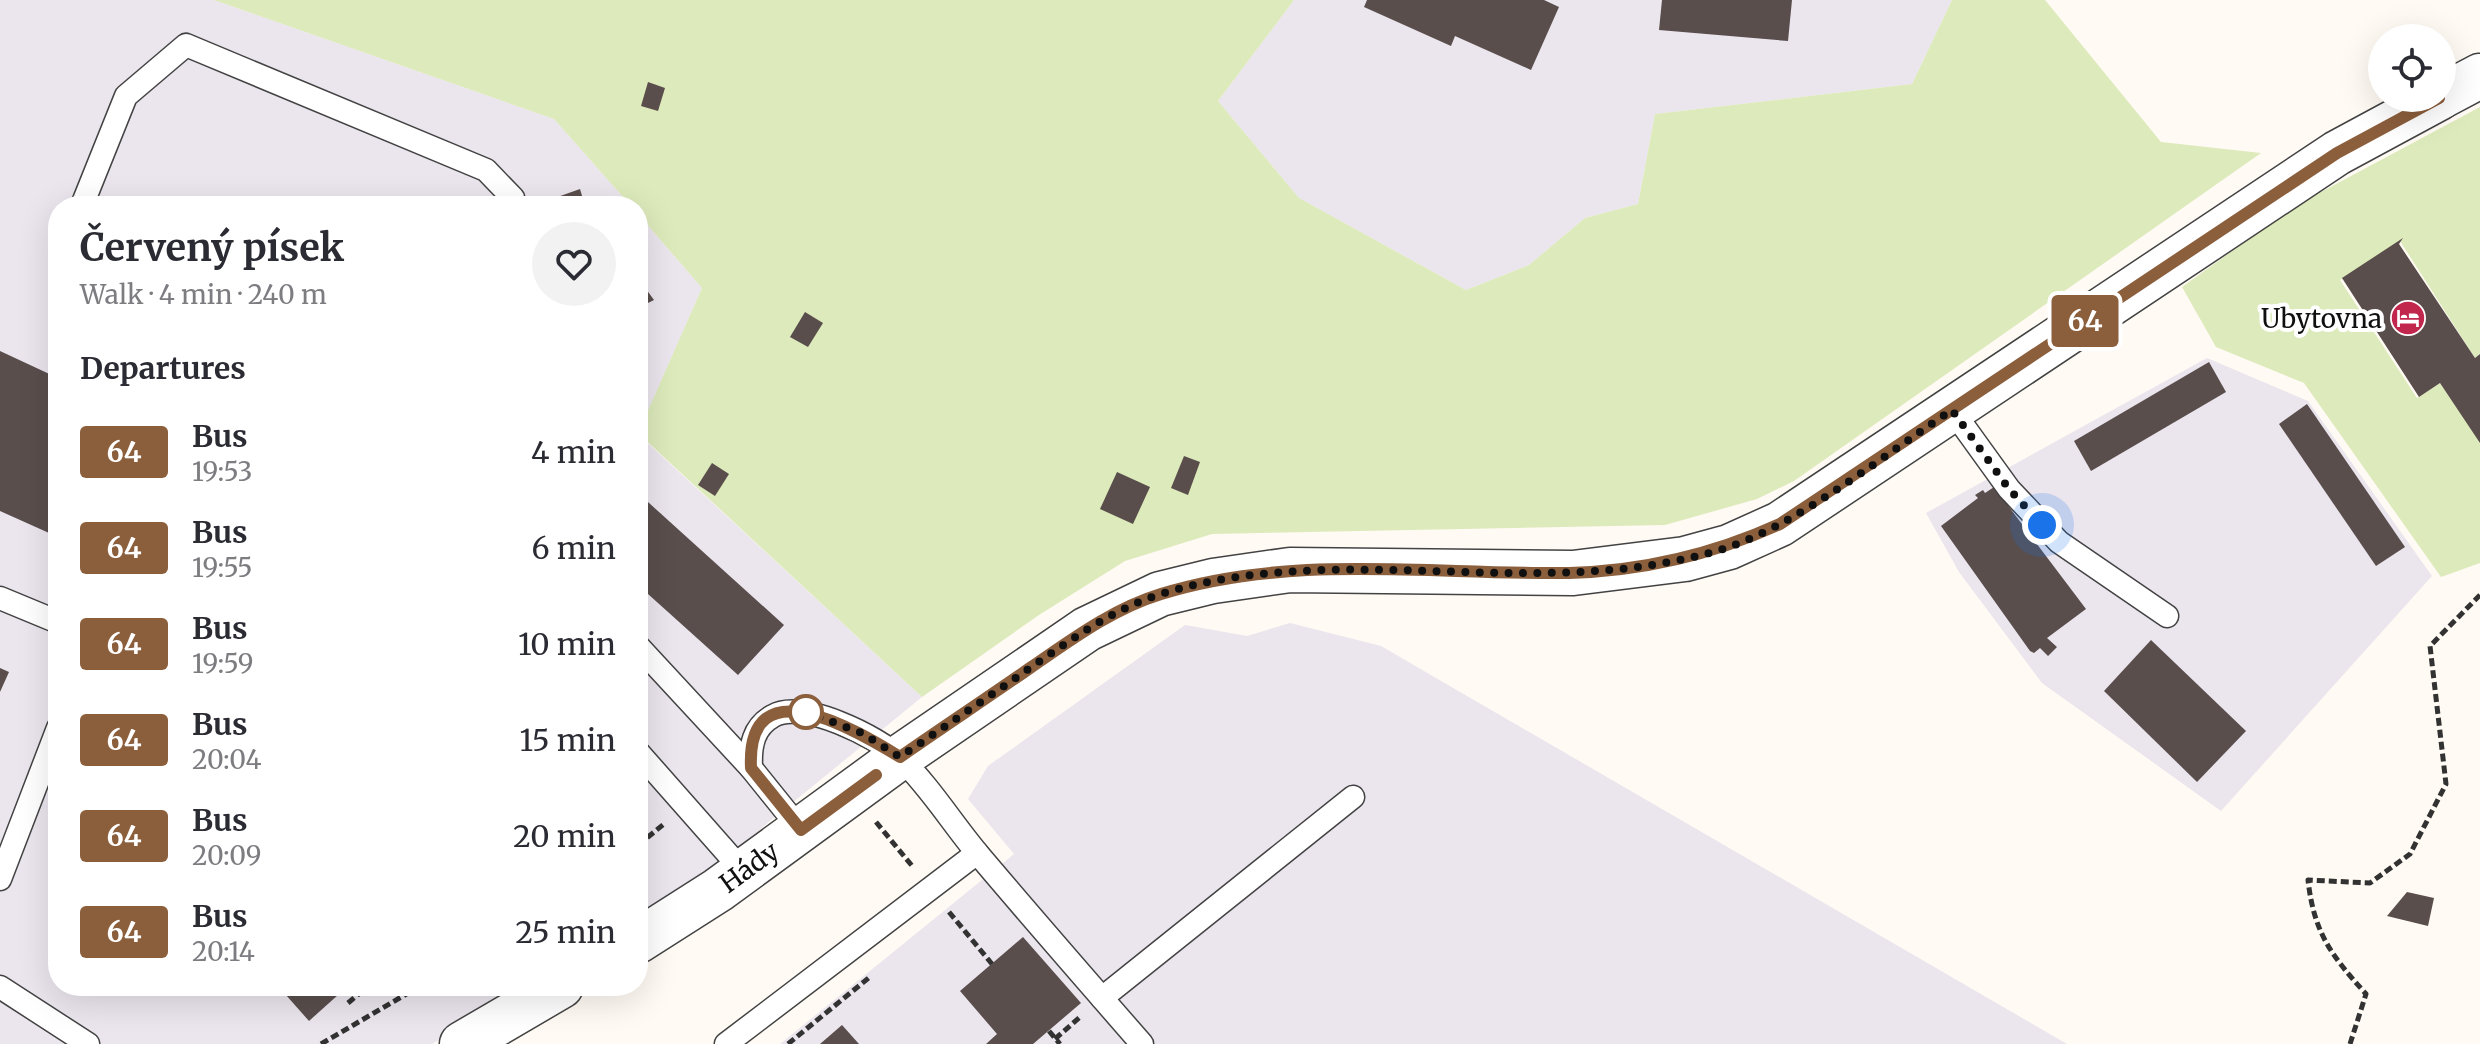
<!DOCTYPE html>
<html lang="en">
<head>
<meta charset="utf-8">
<style>
	:root { --surface:#fff; --page:#f2f2f3; --text:#2b2b33; --muted:#7c7c81 }
	body { margin:0; font-family:Merriweather,serif; background:var(--page); color:var(--text); height:100vh; display:flex; flex-direction:column; font-size:30px; white-space:nowrap }
	* { box-sizing:border-box; margin:0 }
	p { font-size:26px; color:var(--muted) }
	.icon { flex:none; width:44px; height:44px; fill:none; stroke:currentColor; stroke-width:2; stroke-linecap:round; stroke-linejoin:round }
	.map { position:relative; flex:1; overflow:hidden }
	.sheet { position:absolute; left:48px; top:196px; width:600px; height:800px; display:flex; flex-direction:column; background:var(--surface); border-radius:32px; box-shadow:0 8px 32px #0002 }
	.sheet>* { flex:none }
	.badge { padding:0 16px; border-radius:6px; font-size:28px; line-height:52px }
	.controls { position:absolute; left:2368px; top:24px; display:grid; gap:16px }
	.controls a { display:grid; place-items:center; width:88px; height:88px; border-radius:50%; background:var(--surface); box-shadow:0 8px 32px #0002; font-size:40px }
	.you { position:absolute; width:40px; height:40px; margin:-20px; border:6px solid #fff; border-radius:50%; background:#1a73e8; box-shadow:0 0 0 12px #1a73e833 }
	.map>.badge { position:absolute; translate:-50% -50%; box-shadow:0 0 0 4px #fff }
	h2 { padding:0 32px; font-size:30px; line-height:72px }
	.round { display:grid; place-items:center; flex:none; width:84px; height:84px; border-radius:42px; background:var(--page) }
	.head { display:flex; align-items:center; justify-content:space-between; height:136px; padding:0 32px }
	h1 { font-size:38px; font-weight:700; line-height:60px }
	ul { padding:0; list-style:none }
	li { display:flex; align-items:center; gap:24px; height:96px; padding:0 32px }
	li div { flex:1 }
	li b { display:block; font-size:30px }
	li em { font-style:normal }
	li .badge { min-width:88px; font-weight:700; text-align:center }
	.map>svg:first-child { display:block }
	.industrial { fill:#ebe5ee }
	.green { fill:#ddeabb }
	.building { fill:#594e4c }
	.lines { fill:none; stroke-linecap:round; stroke-linejoin:round }
	.service-casing { stroke:#434343; stroke-width:25 }
	.minor-casing { stroke:#434343; stroke-width:47 }
	.path { stroke:#323232; stroke-width:5; stroke-dasharray:8 4; stroke-linecap:butt }
	.service { stroke:#fff; stroke-width:22 }
	.minor { stroke:#fff; stroke-width:44 }
	.line-casing { stroke:#fff; stroke-width:18 }
	.line { stroke:#8b5e3c; stroke-width:12 }
	.walk { stroke:#101010; stroke-width:8; stroke-dasharray:0 14.4 }
	.stop-dot { fill:#fff; stroke:#8b5e3c; stroke-width:4 }
	.labels { text-anchor:middle; dominant-baseline:central; stroke-width:8; stroke-linejoin:round; paint-order:stroke }
	.poi-label { font-size:26px; fill:#101010; stroke:#fff; text-anchor:end }
	.street-label { font-size:26px; fill:#101010; stroke:#fff }
</style>
</head>
<body>
<div class="map">
<svg width="2480" height="1044" viewBox="0 0 2480 1044">
	<rect width="100%" height="100%" fill="#fffaf3"/>
	<g class="industrial">
		<path d="M0,0H214L554,119L631,206H58V986H530L432,1044H0Z"/>
		<path d="M1294,0H1952L1912,84L1655,114L1638,204L1585,218L1529,265L1466,290L1299,198L1218,101Z"/>
		<path d="M638,214L702,288L638,434L922,697L672,901L638,922Z"/>
		<path d="M2207,358L2308,401L2432,576L2221,811L2042,683L1959,572L1926,513Z"/>
		<path d="M1290,623L1381,646L2067,1044H780L1014,854L968,799L988,766L1185,625L1247,636Z"/>
	</g>
	<g class="green">
		<path d="M214,0H1294L1218,101L1299,198L1466,290L1529,265L1585,218L1638,204L1655,114L1912,84L1952,0H2045L2161,142L2261,153L1794,481L1757,499L1665,525L1212,534L1125,561L1039,615L922,697L638,433L702,288L638,214V206H631L554,119Z"/>
		<path d="M2480,107V354L2475,358L2400,241L2340,280L2417,398L2440,383L2480,440V563L2441,577L2304,383L2216,347L2182,287L2295,206Z"/>
	</g>
	<g class="building">
		<path d="M1367,0H1544L1559,7L1531,70L1455,36L1451,46L1364,7Z"/>
		<path d="M1662,0H1792L1788,41L1659,30Z"/>
		<path d="M648,82L665,88L658,111L641,106Z"/>
		<path d="M580,189L585,206H532Z"/>
		<path d="M2403,238L2399,244L2475,358L2480,354V443L2440,383L2419,397L2342,278Z"/>
		<path d="M638,278L654,300L648,303V323L638,338Z"/>
		<path d="M805,312L823,323L808,347L790,337Z"/>
		<path d="M0,351L58,378V537L0,511Z"/>
		<path d="M2209,362L2226,392L2091,471L2074,441Z"/>
		<path d="M2307,404L2405,547L2376,566L2279,424Z"/>
		<path d="M1184,456L1200,462L1188,495L1171,488Z"/>
		<path d="M712,463L729,474L715,496L698,485Z"/>
		<path d="M1117,472L1150,487L1133,524L1100,509Z"/>
		<path d="M1994,487L2086,609L2047,638L2057,647L2048,656L2040,648L2034,653L2030,651L1941,526L1978,498L1975,495L1983,490L1985,493Z"/>
		<path d="M638,493L784,625L738,675L638,585Z"/>
		<path d="M2151,640L2246,731L2197,782L2104,691Z"/>
		<path d="M0,668L9,672L0,692Z"/>
		<path d="M2407,892L2434,898L2428,926L2387,916Z"/>
		<path d="M1023,937L1081,1003L1033,1044H986L997,1034L960,991Z"/>
		<path d="M278,986H348L309,1021Z"/>
		<path d="M842,1025L859,1044H820Z"/>
	</g>
	<g class="lines">
		<g class="service-casing">
			<g id="service">
				<path d="M83,203L126,96L186,45L486,170L513,198L511,206"/>
				<path d="M1952,410L2009,489L2059,542L2167,616"/>
				<path d="M0,598L58,622"/>
				<path d="M638,646L751,768L801,830"/>
				<path d="M638,752L743,871"/>
				<path d="M751,768C750,746 753,727 773,716C802,699 879,737 901,759C930,787 952,823 978,854C1032,918 1087,981 1142,1044"/>
				<path d="M0,879L58,728"/>
				<path d="M0,987L88,1044"/>
				<path d="M1102,998L1353,797"/>
				<path d="M726,1044L977,853"/>
			</g>
		</g>
		<g class="minor-casing">
			<g id="minor">
				<path d="M2442,96L2480,76"/>
				<path d="M638,941L718,890L900,757L1087,629L1160,594L1213,581L1290,570L1573,573L1685,559L1729,547L1780,524L2337,153L2439,98"/>
				<path d="M462,1044L561,986"/>
			</g>
		</g>
		<g class="path">
			<path d="M876,822L913,867"/>
			<path d="M638,845L664,824"/>
			<path d="M949,912L992,964"/>
			<path d="M348,1003L368,986"/>
			<path d="M1049,1031L1060,1044"/>
			<path d="M1055,1039L1080,1017"/>
			<path d="M321,1044L420,986"/>
			<path d="M788,1044L871,976"/>
			<path d="M2350,1044L2366,994C2331,955 2314,933 2308,880L2370,883L2410,854L2446,784L2430,646L2480,595"/>
		</g>
		<use href="#service" class="service"/>
		<use href="#minor" class="minor"/>
	</g>
	<g class="lines">
		<g class="line-casing">
			<path id="line" d="M876,775L801,830L751,768C746,664 856,730 900,757C943,727 987,698 1030,668C1071,640 1112,609 1161,594C1293,553 1434,575 1569,573C1642,571 1714,554 1780,524L2337,153L2439,98"/>
		</g>
		<use href="#line" class="line"/>
		<path class="walk" d="M806,712L862,733L900,757C944,727 987,698 1030,668C1072,639 1113,609 1161,594C1345,537 1542,606 1726,548C1799,524 1887,453 1952,410L2009,489L2042,525"/>
	</g>
	<defs>
		<g id="hotel-disc" transform="scale(1.8)"><circle r="9.5" fill="#c1264c" stroke="#fff"/><path d="M-6-4.5h1.5V1H6V5H4.5V3h-9V5H-6ZM-4 0a1.8 1.8 0 1 1 3.6 0ZM.5 0V-2.5h3Q6-2.5 6 0Z" fill="#fff"/></g>
	</defs>
	<g fill-rule="evenodd">
		<use href="#hotel-disc" x="2408" y="318"/>
	</g>
	<circle class="stop-dot" cx="806" cy="712" r="16"/>
	<g class="labels">
		<g class="poi-label">
			<text x="2382" y="318">Ubytovna</text>
		</g>
		<g class="street-label">
			<text transform="translate(749 867) rotate(-36)">Hády</text>
		</g>
	</g>
</svg>
<div class="controls">
<a><svg class="icon" aria-label="locate" viewBox="0 0 24 24"><circle cx="12" cy="12" r="6"/><path d="M12 2v4M12 18v4M2 12h4M18 12h4"/></svg></a>
</div>
<div class="you" style="left:2042px;top:525px"></div>
<b class="badge" style="left:2085px;top:321px;background:#8b5e3c;color:#fff">64</b>
<section class="sheet">
<div class="head"><div><h1>Červený písek</h1><p>Walk · 4 min · 240 m</p></div><a class="round"><svg class="icon" aria-label="heart" viewBox="0 0 24 24"><path d="M12 20l-8-8c-3-5 5-10 8-4 3-6 11-1 8 4z"/></svg></a></div>
<h2>Departures</h2>
<ul>
<li><span class="badge" style="background:#8b5e3c;color:#fff">64</span><div><b>Bus</b><p>19:53</p></div><em>4 min</em></li>
<li><span class="badge" style="background:#8b5e3c;color:#fff">64</span><div><b>Bus</b><p>19:55</p></div><em>6 min</em></li>
<li><span class="badge" style="background:#8b5e3c;color:#fff">64</span><div><b>Bus</b><p>19:59</p></div><em>10 min</em></li>
<li><span class="badge" style="background:#8b5e3c;color:#fff">64</span><div><b>Bus</b><p>20:04</p></div><em>15 min</em></li>
<li><span class="badge" style="background:#8b5e3c;color:#fff">64</span><div><b>Bus</b><p>20:09</p></div><em>20 min</em></li>
<li><span class="badge" style="background:#8b5e3c;color:#fff">64</span><div><b>Bus</b><p>20:14</p></div><em>25 min</em></li>
</ul>
</section>
</div>
</body>
</html>
